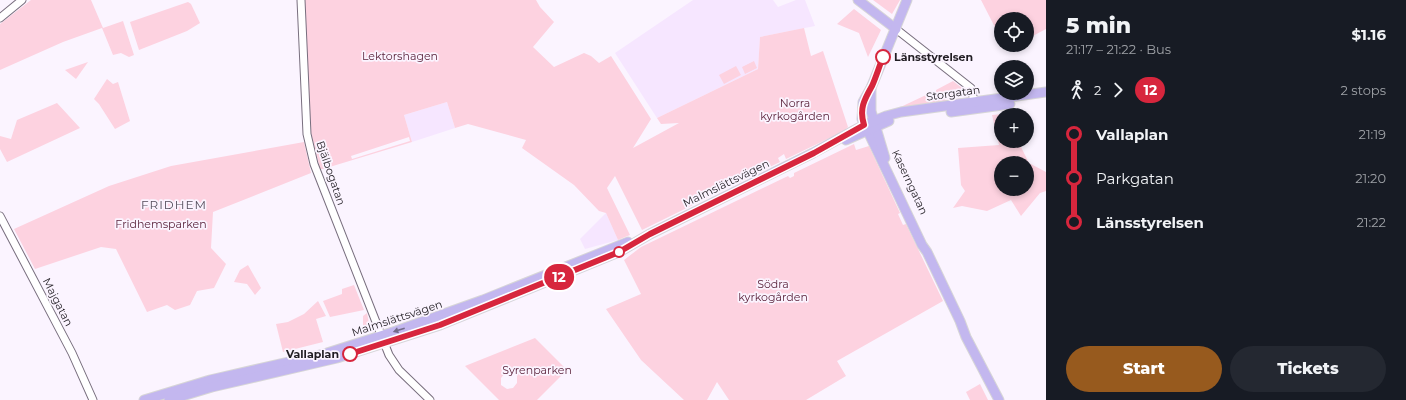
<!DOCTYPE html>
<html lang="en">
<head>
<meta charset="utf-8">
<style>
	:root { --surface:#171b24; --page:#242831; --text:#f1f3f6; --muted:#9ea1a6; --accent:#975a1e }
	body { margin:0; font-family:Montserrat,sans-serif; background:var(--page); color:var(--text); height:100vh; display:flex; flex-direction:column; font-size:15px; white-space:nowrap }
	* { box-sizing:border-box; margin:0 }
	p { font-size:13px; color:var(--muted) }
	.icon { flex:none; width:22px; height:22px; fill:none; stroke:currentColor; stroke-width:2; stroke-linecap:round; stroke-linejoin:round }
	.map { position:relative; flex:1; overflow:hidden }
	.sheet { display:flex; flex-direction:column; background:var(--surface); width:360px }
	.sheet>* { flex:none }
	.badge { padding:0 8px; border-radius:13px; font-size:14px; line-height:26px }
	.fabs { position:absolute; left:994px; top:12px; display:grid; gap:8px }
	.fabs a { display:grid; place-items:center; width:40px; height:40px; border-radius:50%; background:var(--surface); box-shadow:0 2px 6px #0003; font-size:20px }
	.map>.badge { position:absolute; translate:-50% -50%; box-shadow:0 0 0 2px #fff }
	.legs { display:flex; align-items:center; gap:6px; height:44px; padding:0 20px; font-size:13px }
	.legs p { margin-inline-start:auto }
	.summary { display:flex; align-items:center; justify-content:space-between; height:68px; padding:0 20px }
	h1 { font-size:22px; font-weight:800; line-height:30px }
	.button { display:flex; gap:8px; margin-top:auto; padding:8px 20px }
	.button a { flex:1; height:46px; border-radius:24px; background:var(--accent); color:#fff; font-size:16px; font-weight:800; line-height:46px; text-align:center }
	.button a+a { background:var(--page); color:var(--text) }
	ul { padding:0 20px; list-style:none }
	li { display:flex; align-items:center; gap:14px; height:44px; font-size:15px }
	li i { display:grid; place-items:center; width:6px; height:100%; margin:0 5px; background:currentColor }
	li i::after { content:''; width:10px; height:10px; margin:-5px; border:3px solid; border-radius:50%; background:var(--surface) }
	li p { margin-inline-start:auto }
	li:first-child i { background:linear-gradient(#0000 50%,currentColor 0) }
	li:last-child i { background:linear-gradient(currentColor 50%,#0000 0) }
	main { display:flex; flex:1; min-height:0 }
	.map>svg:first-child { display:block }
	.built { fill:#f6e6ff }
	.green { fill:#fdd2e0; fill-rule:evenodd }
	.lines { fill:none; stroke-linecap:round; stroke-linejoin:round }
	.minor-casing { stroke:#786e7e; stroke-width:9 }
	.major-casing { stroke:#d7d6d7; stroke-width:11 }
	.minor { stroke:#fff; stroke-width:7 }
	.major { stroke:#c3b7ef; stroke-width:9 }
	.oneway { fill:#726a89 }
	.line-1-casing { stroke:#fff; stroke-width:9 }
	.line-1 { stroke:#d7263d; stroke-width:6 }
	.stop-1-dot { fill:#fff; stroke:#d7263d; stroke-width:2 }
	.labels { text-anchor:middle; dominant-baseline:central; stroke-width:3.5; stroke-linejoin:round; paint-order:stroke }
	.park-label { font-size:11px; fill:#571e37; stroke:#fbf4ff }
	.stop-label { font-size:11px; font-weight:bold; fill:#211d23; stroke:#fbf4ff; text-anchor:start }
	.street-label { font-size:11px; fill:#211d23; stroke:#fbf4ff }
	.neighbourhood-label { font-size:12px; letter-spacing:1px; fill:#554c5b; stroke:#fbf4ff }
</style>
</head>
<body>
<main>
<div class="map">
<svg width="1046" height="400" viewBox="0 0 1046 400">
	<rect width="100%" height="100%" fill="#fbf4ff"/>
	<g class="built">
		<path d="M693,0H773L778,7L796,0H805L815,26L760,37L758,69L657,118L615,53Z"/>
		<path d="M447,102L455,128L412,142L404,115Z"/>
		<path d="M606,213L618,240L585,249L580,239Z"/>
	</g>
	<g class="green">
		<path d="M31,0H91L103,28L123,21L134,55L129,57L121,53L113,55L102,28L63,42L0,70V24Z"/>
		<path d="M304,0H536L540,7L554,22L533,47L554,67L584,53L591,56L599,63L611,56L651,119L633,148L679,123L661,124L657,118L758,69L760,37L804,28L811,56L823,51L848,127L844,131L786,159L784,154L778,158L780,162L642,230L615,176L607,188L630,235L618,240L606,213L599,211L574,185L522,148L526,140L468,124L455,128L447,102L404,115L412,142L323,169H320L311,133ZM409,137L410,141L352,159L351,156Z"/>
		<path d="M873,0H900L892,14Z"/>
		<path d="M981,0H1046V29L1027,39V19H1001V39Z"/>
		<path d="M188,2L191,4L200,23L187,31L139,50L130,22Z"/>
		<path d="M854,9L881,30L868,57L859,33L837,24Z"/>
		<path d="M754,61L757,68L745,74L742,67Z"/>
		<path d="M88,62L76,79L65,70Z"/>
		<path d="M736,66L741,75L724,84L719,75Z"/>
		<path d="M107,79L113,84L118,82L130,121L115,129L99,104L94,99Z"/>
		<path d="M953,81L966,91V94L949,97L936,92V90Z"/>
		<path d="M933,94L948,100L971,97V98L890,112L926,95Z"/>
		<path d="M57,103L80,128L7,162L0,149V136L11,139L17,120Z"/>
		<path d="M1003,114L1001,115V141H1018L1029,163L1046,172V191L1040,193L1021,216L1011,200L987,211L962,206L953,208L965,191L961,185L958,148L999,145L992,115ZM1001,163H1027V189H1001Z"/>
		<path d="M304,142L311,173L213,212L211,248L226,264L214,288L197,291L190,305L175,310L167,305L147,312L116,249L101,247L35,269L14,229L109,186L171,166Z"/>
		<path d="M854,144L856,150L869,146L900,213L898,214L903,225L906,224L943,301L837,361L846,376L806,400H729L717,382L707,400H684L641,360L606,309L641,294L624,260L641,247L788,176L790,178L794,176V173Z"/>
		<path d="M248,265L261,288L255,295L247,284L234,282L240,270Z"/>
		<path d="M354,285L364,310L330,317L323,301L342,294V289Z"/>
		<path d="M318,301L326,316L316,319L323,342L283,352L276,324L288,322L304,314Z"/>
		<path d="M367,313L370,329L355,336L354,333L363,326V316Z"/>
		<path d="M535,338L567,370L537,400H499L465,366ZM511,372L517,376V383L513,388L507,389L501,385V378L505,373Z"/>
		<path d="M980,384L988,400H970L966,392Z"/>
	</g>
	<g class="lines">
		<g class="minor-casing">
			<g id="minor">
				<path d="M301,0L307,134L314,164L389,355L399,370L430,400"/>
				<path d="M0,18L22,0"/>
				<path d="M896,29L971,88L975,105"/>
				<path d="M0,216L72,353L93,400"/>
			</g>
		</g>
		<g class="major-casing">
			<g id="major">
				<path d="M858,0L896,29"/>
				<path d="M907,0L871,88L863,102L862,119L922,245L927,252L960,321L966,337L999,400"/>
				<path d="M871,88V111L885,158"/>
				<path d="M951,112L1010,104"/>
				<path d="M846,140L889,121"/>
				<path d="M144,400L210,380L324,354L396,331L483,300L628,242"/>
				<path d="M169,400L212,387L337,358L440,325L619,252L650,234L813,153L864,125L886,116L901,112L1046,92"/>
			</g>
		</g>
		<use href="#minor" class="minor"/>
		<use href="#major" class="major"/>
	</g>
	<defs><path id="oneway-solid" d="M-6-.8H1V-3.2L6.5 0L1 3.2V.8H-6Z"/></defs>
	<use class="oneway" href="#oneway-solid" transform="translate(399 330) rotate(162)"/>
	<g class="lines">
		<g class="line-1-casing">
			<path id="line-1" d="M350,354L440,325L619,252L650,234L814,153L864,125C859,109 864,100 872,86C876,77 879,67 883,57"/>
		</g>
		<use href="#line-1" class="line-1"/>
	</g>
	<g class="stop-1-dot">
		<circle cx="883" cy="57" r="7"/>
		<circle cx="619" cy="252" r="5"/>
		<circle cx="350" cy="354" r="7"/>
	</g>
	<g class="labels">
		<g class="park-label">
			<text x="400" y="56">Lektorshagen</text>
			<text x="795" y="103">Norra<tspan x="795" dy="13">kyrkogården</tspan></text>
			<text x="161" y="224">Fridhemsparken</text>
			<text x="773" y="284">Södra<tspan x="773" dy="13">kyrkogården</tspan></text>
			<text x="537" y="370">Syrenparken</text>
		</g>
		<g class="stop-label">
			<text x="894" y="57">Länsstyrelsen</text>
			<text x="339" y="354" text-anchor="end">Vallaplan</text>
		</g>
		<g class="street-label">
			<text transform="translate(953 93) rotate(-8)">Storgatan</text>
			<text transform="translate(331 173) rotate(71)">Bjälbogatan</text>
			<text transform="translate(910 182) rotate(65)">Kaserngatan</text>
			<text transform="translate(726 183) rotate(-26)">Malmslättsvägen</text>
			<text transform="translate(58 302) rotate(63)">Majgatan</text>
			<text transform="translate(397 318) rotate(-18)">Malmslättsvägen</text>
		</g>
		<g class="neighbourhood-label">
			<text x="174" y="204">FRIDHEM</text>
		</g>
	</g>
</svg>
<div class="fabs">
<a><svg class="icon" aria-label="locate" viewBox="0 0 24 24"><circle cx="12" cy="12" r="6"/><path d="M12 2v4M12 18v4M2 12h4M18 12h4"/></svg></a>
<a><svg class="icon" aria-label="layers" viewBox="0 0 24 24"><path d="M12 4l9 5-9 5-9-5zM3 14l9 5 9-5"/></svg></a>
<a>+</a>
<a>−</a>
</div>
<b class="badge" style="left:559px;top:277px;background:#d7263d;color:#fff">12</b>
</div>
<section class="sheet">
<div class="summary"><div><h1>5 min</h1><p>21:17 – 21:22 · Bus</p></div><b>$1.16</b></div>
<div class="legs"><svg class="icon" aria-label="walk" viewBox="0 0 24 24"><circle cx="13" cy="4" r="2"/><path d="M13 8l-2 6 4 7M11 14l-3 7M7 12l3-4h3l4 4"/></svg>2<svg class="icon" aria-label="forward" viewBox="0 0 24 24"><path d="M9 5l7 7-7 7"/></svg><b class="badge" style="background:#d7263d;color:#fff">12</b><p>2 stops</p></div>
<ul>
<li><i style="color:#d7263d"></i><b>Vallaplan</b><p>21:19</p></li>
<li><i style="color:#d7263d"></i><span>Parkgatan</span><p>21:20</p></li>
<li><i style="color:#d7263d"></i><b>Länsstyrelsen</b><p>21:22</p></li>
</ul>
<div class="button"><a>Start</a><a>Tickets</a></div>
</section>
</main>
</body>
</html>
